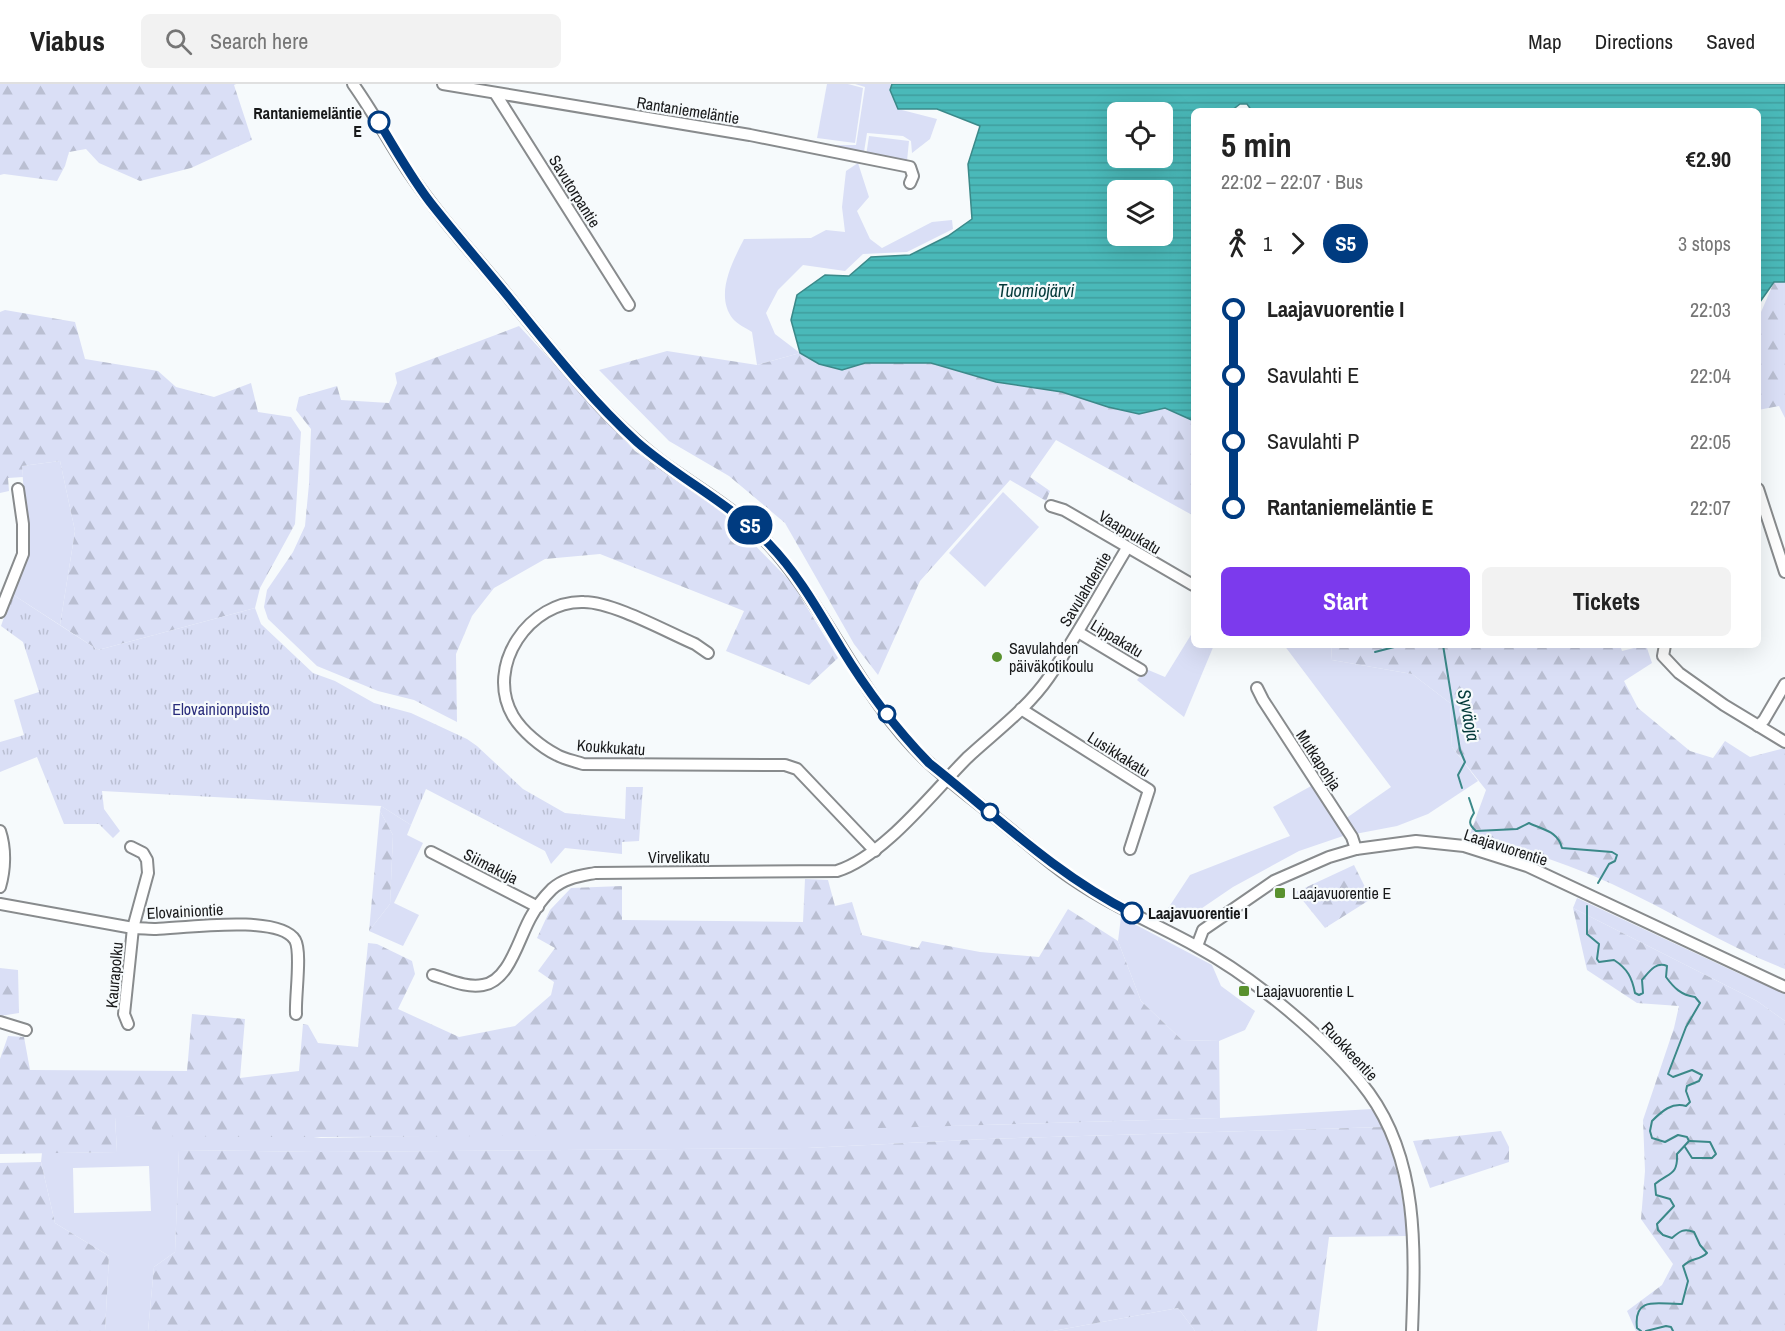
<!DOCTYPE html>
<html lang="en">
<head>
<meta charset="utf-8">
<style>
	:root { --surface:#fff; --page:#f2f2f2; --text:#222; --muted:#767676; --line:#e0e0e0; --accent:#7c3aed }
	body { margin:0; font-family:"Archivo Narrow",sans-serif; background:var(--page); color:var(--text); height:100vh; display:flex; flex-direction:column; font-size:22px; white-space:nowrap }
	* { box-sizing:border-box; margin:0 }
	p { font-size:20px; color:var(--muted) }
	.icon { flex:none; width:33px; height:33px; fill:none; stroke:currentColor; stroke-width:2; stroke-linecap:round; stroke-linejoin:round }
	.map { position:relative; flex:1; overflow:hidden }
	.details { position:absolute; left:1191px; top:24px; width:570px; height:540px; display:flex; flex-direction:column; background:var(--surface); border-radius:9px; box-shadow:0 6px 24px #0002 }
	.details>* { flex:none }
	.badge { padding:0 12px; border-radius:20px; font-size:21px; line-height:39px }
	.tools { position:absolute; left:1107px; top:18px; display:grid; gap:12px }
	.tools a { display:grid; place-items:center; width:66px; height:66px; border-radius:9px; background:var(--surface); box-shadow:0 6px 24px #0002; font-size:30px }
	.map>.badge { position:absolute; translate:-50% -50%; box-shadow:0 0 0 3px #fff }
	.legs { display:flex; align-items:center; gap:9px; height:66px; padding:0 30px; font-size:20px }
	.legs p { margin-inline-start:auto }
	.overview { display:flex; align-items:center; justify-content:space-between; height:102px; padding:0 30px }
	h1 { font-size:33px; font-weight:700; line-height:45px }
	.primary-button { display:flex; gap:12px; margin-top:auto; padding:12px 30px }
	.primary-button a { flex:1; height:69px; border-radius:9px; background:var(--accent); color:#fff; font-size:24px; font-weight:700; line-height:69px; text-align:center }
	.primary-button a+a { background:var(--page); color:var(--text) }
	ul { padding:0 30px; list-style:none }
	li { display:flex; align-items:center; gap:21px; height:66px; font-size:22px }
	li i { display:grid; place-items:center; width:9px; height:100%; margin:0 8px; background:currentColor }
	li i::after { content:''; width:15px; height:15px; margin:-8px; border:4px solid; border-radius:50%; background:var(--surface) }
	li p { margin-inline-start:auto }
	li:first-child i { background:linear-gradient(#0000 50%,currentColor 0) }
	li:last-child i { background:linear-gradient(currentColor 50%,#0000 0) }
	header { display:flex; align-items:center; gap:36px; box-sizing:border-box; height:84px; padding:0 30px; background:var(--surface); border-bottom:2px solid var(--line) }
	header strong { font-size:28px }
	nav { display:flex; gap:33px; margin-inline-start:auto; font-size:21px }
	.search { width:420px; height:54px; background:var(--page); display:flex; align-items:center; gap:15px; box-sizing:border-box; padding:0 21px; border-radius:9px; color:var(--muted); font-size:22px }
	.map>svg:first-child { display:block }
	.grass { fill:#dadff6; fill-rule:evenodd }
	.forest { fill:url(#forest-firs) }
	.park { fill:url(#park-tufts) }
	.water { fill:url(#water-rules); stroke:#3b8989; stroke-width:1.5; fill-rule:evenodd }
	.lines { fill:none; stroke-linecap:round; stroke-linejoin:round }
	.stream { stroke:#3b8989; stroke-width:2 }
	.minor-casing { stroke:#888b8d; stroke-width:14 }
	.minor { stroke:#fff; stroke-width:10 }
	.line-1-casing { stroke:#fff; stroke-width:14 }
	.line-1 { stroke:#003b80; stroke-width:9 }
	.stop-1-dot { fill:#fff; stroke:#003b80; stroke-width:3 }
	.poi-dot { fill:#59912e; stroke:#f6fafc; stroke-width:2 }
	.labels { text-anchor:middle; dominant-baseline:central; stroke-width:4.5; stroke-linejoin:round; paint-order:stroke }
	.street-label { font-size:16px; fill:#18191a; stroke:#f6fafc }
	.stop-label { font-size:16px; font-weight:bold; fill:#18191a; stroke:#f6fafc; text-anchor:end }
	.poi-label { font-size:16px; fill:#18191a; stroke:#f6fafc; text-anchor:start }
	.park-label { font-size:16px; fill:#2a2d7b; stroke:#f6fafc }
	.water-label { font-size:18px; font-style:italic; fill:#033939; stroke:#f6fafc }
</style>
</head>
<body>
<header>
<strong>Viabus</strong>
<div class="search"><svg class="icon" aria-label="search" viewBox="0 0 24 24"><circle cx="10" cy="10" r="6"/><path d="M15 15l6 6"/></svg>Search here</div>
<nav><a>Map</a><a>Directions</a><a>Saved</a></nav>
</header>
<div class="map">
<svg width="1785" height="1247" viewBox="0 0 1785 1247">
	<defs>
		<pattern id="forest-firs" width="22" height="20" patternUnits="userSpaceOnUse" patternTransform="scale(1.5)"><rect width="22" height="20" fill="#dadff6"/><path d="M5 1l3.5 6h-7zM16 11l3.5 6h-7z" fill="#babfd2"/></pattern>
		<pattern id="park-tufts" width="24" height="20" patternUnits="userSpaceOnUse" patternTransform="scale(1.5)"><rect width="24" height="20" fill="#dadff6"/><path d="M3 7l-1-3M5 7V3M7 7l1-3M15 17l-1-3M17 17v-4M19 17l1-3" fill="none" stroke="#babfd2"/></pattern>
		<pattern id="water-rules" width="6" height="5" patternUnits="userSpaceOnUse" patternTransform="scale(1.5)"><rect width="6" height="5" fill="#4ab9b9"/><path d="M0 2.5h6" fill="none" stroke="#409e9e"/></pattern>
	</defs>
	<rect width="100%" height="100%" fill="#f6fafc"/>
	<g class="grass">
		<path d="M827,0H848L863,4L855,59L817,54Z"/>
		<path d="M855,0H892L890,6L898,25L937,35L930,55L912,69L911,57L903,52L867,49L864,68L856,70L820,61H856L865,3Z"/>
		<path d="M869,52L909,57L907,77L866,72Z"/>
		<path d="M858,79L869,113L857,127L870,155L882,164L932,138L952,136L953,145L907,168L863,170L845,187L803,181L778,206L766,229L775,250L800,269L757,281L752,248C746,244 737,240 733,235C714,211 733,177 744,155L811,154L826,146L845,148L842,123L846,87Z"/>
		<path d="M60,377L75,447L60,541L12,510L28,470L22,382Z"/>
		<path d="M1003,408L1039,443L985,503L949,469Z"/>
		<path d="M1194,546V561H1214L1184,633L1137,596L1146,585L1165,593Z"/>
		<path d="M1284,561H1331L1332,576L1412,590L1450,619L1452,663L1478,697L1428,730L1397,742L1355,750L1345,735L1391,703Z"/>
		<path d="M1313,701L1346,751L1299,767L1233,803L1186,835L1163,832L1190,791L1290,752L1273,723Z"/>
		<path d="M381,722L411,741L407,751L423,759L394,819L419,831L403,862L369,847L390,820L393,751L380,727Z"/>
		<path d="M1577,814L1740,890L1785,909V937L1757,917L1573,824Z"/>
		<path d="M1121,833L1212,881L1221,902L1255,927L1245,946L1219,957L1182,956L1141,917L1118,857Z"/>
		<path d="M1372,1025L1382,1043L987,1055L807,1064L317,1068L179,1066L175,1168L154,1183L148,1247H105L109,1172L55,1139L41,1078L42,1069L117,1068L115,1033L146,1031L321,1054L985,1041L1220,1034ZM149,1082L151,1127L74,1129L73,1084Z"/>
		<path d="M1178,1224L1195,1247H1053Z"/>
	</g>
	<g class="forest">
		<path d="M0,0H236L234,1L252,56L191,84L140,97L99,79L86,65L69,68L65,82L57,97L4,90L0,91Z"/>
		<path d="M1774,198H1785V334L1779,322L1758,326V235Z"/>
		<path d="M5,226L75,238L85,275L158,287L176,303L214,313L251,299L258,328L291,333L301,348L295,440L260,504L255,524L98,566L60,541L75,447L60,377L22,382L23,393L8,394L9,407L0,409V228Z"/>
		<path d="M519,242L635,367L721,427L792,499L838,574L809,601L726,567L744,527L600,470L545,475L494,504L472,532L456,570L457,638L414,616L378,607L317,582L268,535L264,523L267,506L293,468L305,442L309,400L311,345L296,326L299,313L337,302L341,316L389,319L397,299L395,289Z"/>
		<path d="M667,267L757,281L800,269L819,280L842,286L865,279H931L996,298L1062,308L1108,323L1139,330L1165,324L1194,337V432L1056,356L1030,393L1050,407L1046,417L1010,396L920,497L878,591L854,560L785,439L729,392L669,357L599,286Z"/>
		<path d="M1331,561H1620L1622,567L1646,561L1652,579L1624,597L1638,624L1690,667L1713,674L1725,657L1750,673L1785,664V885C1725,862 1671,827 1612,800C1566,779 1518,764 1470,750L1486,706L1452,663L1450,619L1412,590L1332,576Z"/>
		<path d="M380,727L393,751L390,820L369,847Z"/>
		<path d="M1354,781L1371,815L1325,844L1296,808Z"/>
		<path d="M805,795L828,796L835,822L852,818L862,851L918,864L922,857L980,868L1039,873L1068,825L1118,857L1141,917L1182,956L1219,957L1220,1034C866,1044 511,1057 156,1052L145,1031L115,1034L117,1068L0,1070V975L8,952L24,953L30,986L187,987L192,930L245,935L240,994L299,987L303,940L308,941L318,959L358,963L368,859L377,860L412,877L415,890L398,925L459,953L515,942L551,911L554,898L538,887L555,864L537,854L550,826L571,804L622,802V836L803,838Z"/>
		<path d="M1573,824L1757,917L1785,937V1247H1636L1627,1227L1662,1201L1673,1180L1641,1135L1645,1087L1643,1036L1674,944L1679,922L1637,919L1587,886Z"/>
		<path d="M0,884L18,886L19,929L0,932Z"/>
		<path d="M1382,1043C1398,1078 1403,1114 1407,1152L1329,1153L1317,1247H1195L1178,1224L1053,1247H148L154,1183L175,1168L179,1066L317,1068L807,1064L987,1055Z"/>
		<path d="M1501,1047L1509,1063V1078L1430,1104L1413,1057Z"/>
		<path d="M41,1078L55,1139L109,1172L105,1247H0V1079Z"/>
	</g>
	<path class="park" d="M12,510L98,566L255,524L261,540L313,589L335,597L374,619L411,629L467,655L477,662L523,705L565,729L625,735L626,703H643L639,757L622,758V770L565,764L551,780L545,767L426,705L411,741L381,722L102,707L104,725L120,747L113,754L99,740H64L37,673L0,688V658L24,651L14,616L39,608L23,558L1,542Z"/>
	<path class="water" d="M892,0H1785V198H1774L1760,218H1758V27H1252L1247,20H1240L1231,27H1194V337L1165,324L1139,330L1108,323L1062,308L996,298L931,279H865L842,286L819,280L800,269L791,236L797,211L825,191L849,192L871,173L910,171L948,152L972,135L968,80L980,42L937,25H898L890,6ZM1118,28H1162V74H1118ZM1118,106H1162V152H1118Z"/>
	<g class="lines">
		<g class="stream">
			<path d="M1443,561L1460,666L1465,678L1458,691L1462,704"/>
			<path d="M1375,568L1402,561"/>
			<path d="M1469,714L1474,729C1469,737 1468,740 1476,747L1517,745L1529,739C1543,746 1558,747 1562,764L1612,768L1617,771L1615,777L1609,780L1598,799"/>
			<path d="M1587,822V850L1599,860L1597,875L1599,878L1614,876C1628,885 1632,894 1635,909L1639,911L1643,909L1642,896C1649,888 1656,877 1667,882L1666,893C1674,904 1681,911 1695,913L1700,919L1686,943L1668,990L1673,993L1692,986L1702,991L1699,997L1687,1002L1686,1007L1690,1018L1686,1022C1672,1018 1662,1027 1652,1037L1650,1047L1652,1054L1665,1058L1678,1051L1687,1053L1689,1057L1677,1070C1678,1092 1669,1088 1655,1100L1656,1111L1670,1115L1674,1122L1657,1140L1658,1146L1663,1151L1672,1154C1680,1147 1684,1144 1694,1148L1700,1161L1707,1169C1699,1177 1692,1173 1683,1182L1688,1197L1682,1220C1661,1221 1633,1210 1637,1244L1641,1247"/>
			<path d="M1685,1063L1692,1074H1712L1716,1070L1710,1058L1690,1057"/>
			<path d="M1646,1247L1666,1242L1671,1243L1673,1247"/>
		</g>
		<g class="minor-casing">
			<g id="minor">
				<path d="M353,0C373,28 389,58 408,87C435,127 467,163 498,200C534,244 569,290 608,330C626,348 645,366 666,381C703,407 743,430 773,465C831,531 863,618 928,678C951,699 977,718 1001,738C1025,757 1048,779 1074,796C1112,822 1154,839 1194,861C1253,893 1329,955 1369,1009C1419,1078 1415,1166 1412,1247"/>
				<path d="M443,0L750,51L910,83L913,92L910,99"/>
				<path d="M495,9L629,221"/>
				<path d="M1758,405L1785,488"/>
				<path d="M1051,422L1064,426L1193,501"/>
				<path d="M0,528L23,470V440L18,405"/>
				<path d="M1078,548L1141,586"/>
				<path d="M1665,561L1663,572L1679,589L1724,621L1785,658"/>
				<path d="M708,569L695,560C667,548 613,518 584,518C530,516 484,582 513,632C522,647 541,663 557,671C564,675 575,677 583,680L785,681L797,685L875,767"/>
				<path d="M1257,604L1263,616L1352,753L1356,765"/>
				<path d="M1021,625L1149,706L1130,765"/>
				<path d="M1758,642L1764,636L1785,600"/>
				<path d="M0,747C6,765 5,786 0,803"/>
				<path d="M431,768L538,823"/>
				<path d="M0,820L133,844C141,844 149,845 156,845C184,844 279,830 295,856C302,868 295,912 296,930"/>
				<path d="M1197,862L1203,846L1274,797L1329,773L1356,765L1416,757L1464,762L1527,782L1785,903"/>
				<path d="M433,891C450,896 466,904 483,901C510,897 519,852 532,831C537,822 545,812 552,805C564,794 580,792 595,789L837,787C883,773 933,708 967,674C995,648 1027,625 1049,593C1077,552 1101,507 1127,464"/>
				<path d="M0,938L26,946"/>
				<path d="M128,940L124,930L133,844L148,789L147,776L143,769L131,763"/>
			</g>
		</g>
		<use href="#minor" class="minor"/>
	</g>
	<g class="lines">
		<g class="line-1-casing">
			<path id="line-1" d="M379,38C395,65 411,93 430,118C456,151 484,183 511,216C551,265 590,315 637,358C679,395 730,419 769,460C799,491 819,528 841,564C866,605 896,645 929,679C996,732 1055,790 1132,829"/>
		</g>
		<use href="#line-1" class="line-1"/>
	</g>
	<g class="stop-1-dot">
		<circle cx="379" cy="38" r="10"/>
		<circle cx="887" cy="630" r="8"/>
		<circle cx="990" cy="728" r="8"/>
		<circle cx="1132" cy="829" r="10"/>
	</g>
	<g class="poi-dot">
		<circle cx="997" cy="573" r="6"/>
		<rect x="1274" y="803" width="12" height="12" rx="3"/>
		<rect x="1238" y="901" width="12" height="12" rx="3"/>
	</g>
	<g class="labels">
		<g class="street-label">
			<text transform="translate(688 26) rotate(9)">Rantaniemeläntie</text>
			<text transform="translate(575 107) rotate(58)">Savutorpantie</text>
			<text transform="translate(1130 448) rotate(31)">Vaappukatu</text>
			<text transform="translate(1085 505) rotate(-59)">Savulahdentie</text>
			<text transform="translate(1117 554) rotate(31)">Lippakatu</text>
			<text transform="translate(611 663) rotate(4)">Koukkukatu</text>
			<text transform="translate(1119 670) rotate(32)">Lusikkakatu</text>
			<text transform="translate(1319 676) rotate(57)">Mutkapohja</text>
			<text transform="translate(1506 763) rotate(18)">Laajavuorentie</text>
			<text x="679" y="773">Virvelikatu</text>
			<text transform="translate(491 782) rotate(27)">Siimakuja</text>
			<text transform="translate(185 827) rotate(-3)">Elovainiontie</text>
			<text transform="translate(114 891) rotate(-85)">Kaurapolku</text>
			<text transform="translate(1350 967) rotate(47)">Ruokkeentie</text>
		</g>
		<g class="stop-label">
			<text x="362" y="29">Rantaniemeläntie<tspan x="362" dy="18">E</tspan></text>
			<text x="1148" y="829" text-anchor="start">Laajavuorentie I</text>
		</g>
		<g class="poi-label">
			<text x="1009" y="564">Savulahden<tspan x="1009" dy="18">päiväkotikoulu</tspan></text>
			<text x="1292" y="809">Laajavuorentie E</text>
			<text x="1256" y="907">Laajavuorentie L</text>
		</g>
		<g class="park-label">
			<text x="221" y="625">Elovainionpuisto</text>
		</g>
		<g class="water-label">
			<text x="1036" y="206">Tuomiojärvi</text>
			<text transform="translate(1469 631) rotate(79)">Syväoja</text>
		</g>
	</g>
</svg>
<div class="tools">
<a><svg class="icon" aria-label="locate" viewBox="0 0 24 24"><circle cx="12" cy="12" r="6"/><path d="M12 2v4M12 18v4M2 12h4M18 12h4"/></svg></a>
<a><svg class="icon" aria-label="layers" viewBox="0 0 24 24"><path d="M12 4l9 5-9 5-9-5zM3 14l9 5 9-5"/></svg></a>
</div>
<b class="badge" style="left:750px;top:441px;background:#003b80;color:#fff">S5</b>
<section class="details">
<div class="overview"><div><h1>5 min</h1><p>22:02 – 22:07 · Bus</p></div><b>€2.90</b></div>
<div class="legs"><svg class="icon" aria-label="walk" viewBox="0 0 24 24"><circle cx="13" cy="4" r="2"/><path d="M13 8l-2 6 4 7M11 14l-3 7M7 12l3-4h3l4 4"/></svg>1<svg class="icon" aria-label="forward" viewBox="0 0 24 24"><path d="M9 5l7 7-7 7"/></svg><b class="badge" style="background:#003b80;color:#fff">S5</b><p>3 stops</p></div>
<ul>
<li><i style="color:#003b80"></i><b>Laajavuorentie I</b><p>22:03</p></li>
<li><i style="color:#003b80"></i><span>Savulahti E</span><p>22:04</p></li>
<li><i style="color:#003b80"></i><span>Savulahti P</span><p>22:05</p></li>
<li><i style="color:#003b80"></i><b>Rantaniemeläntie E</b><p>22:07</p></li>
</ul>
<div class="primary-button"><a>Start</a><a>Tickets</a></div>
</section>
</div>
</body>
</html>
